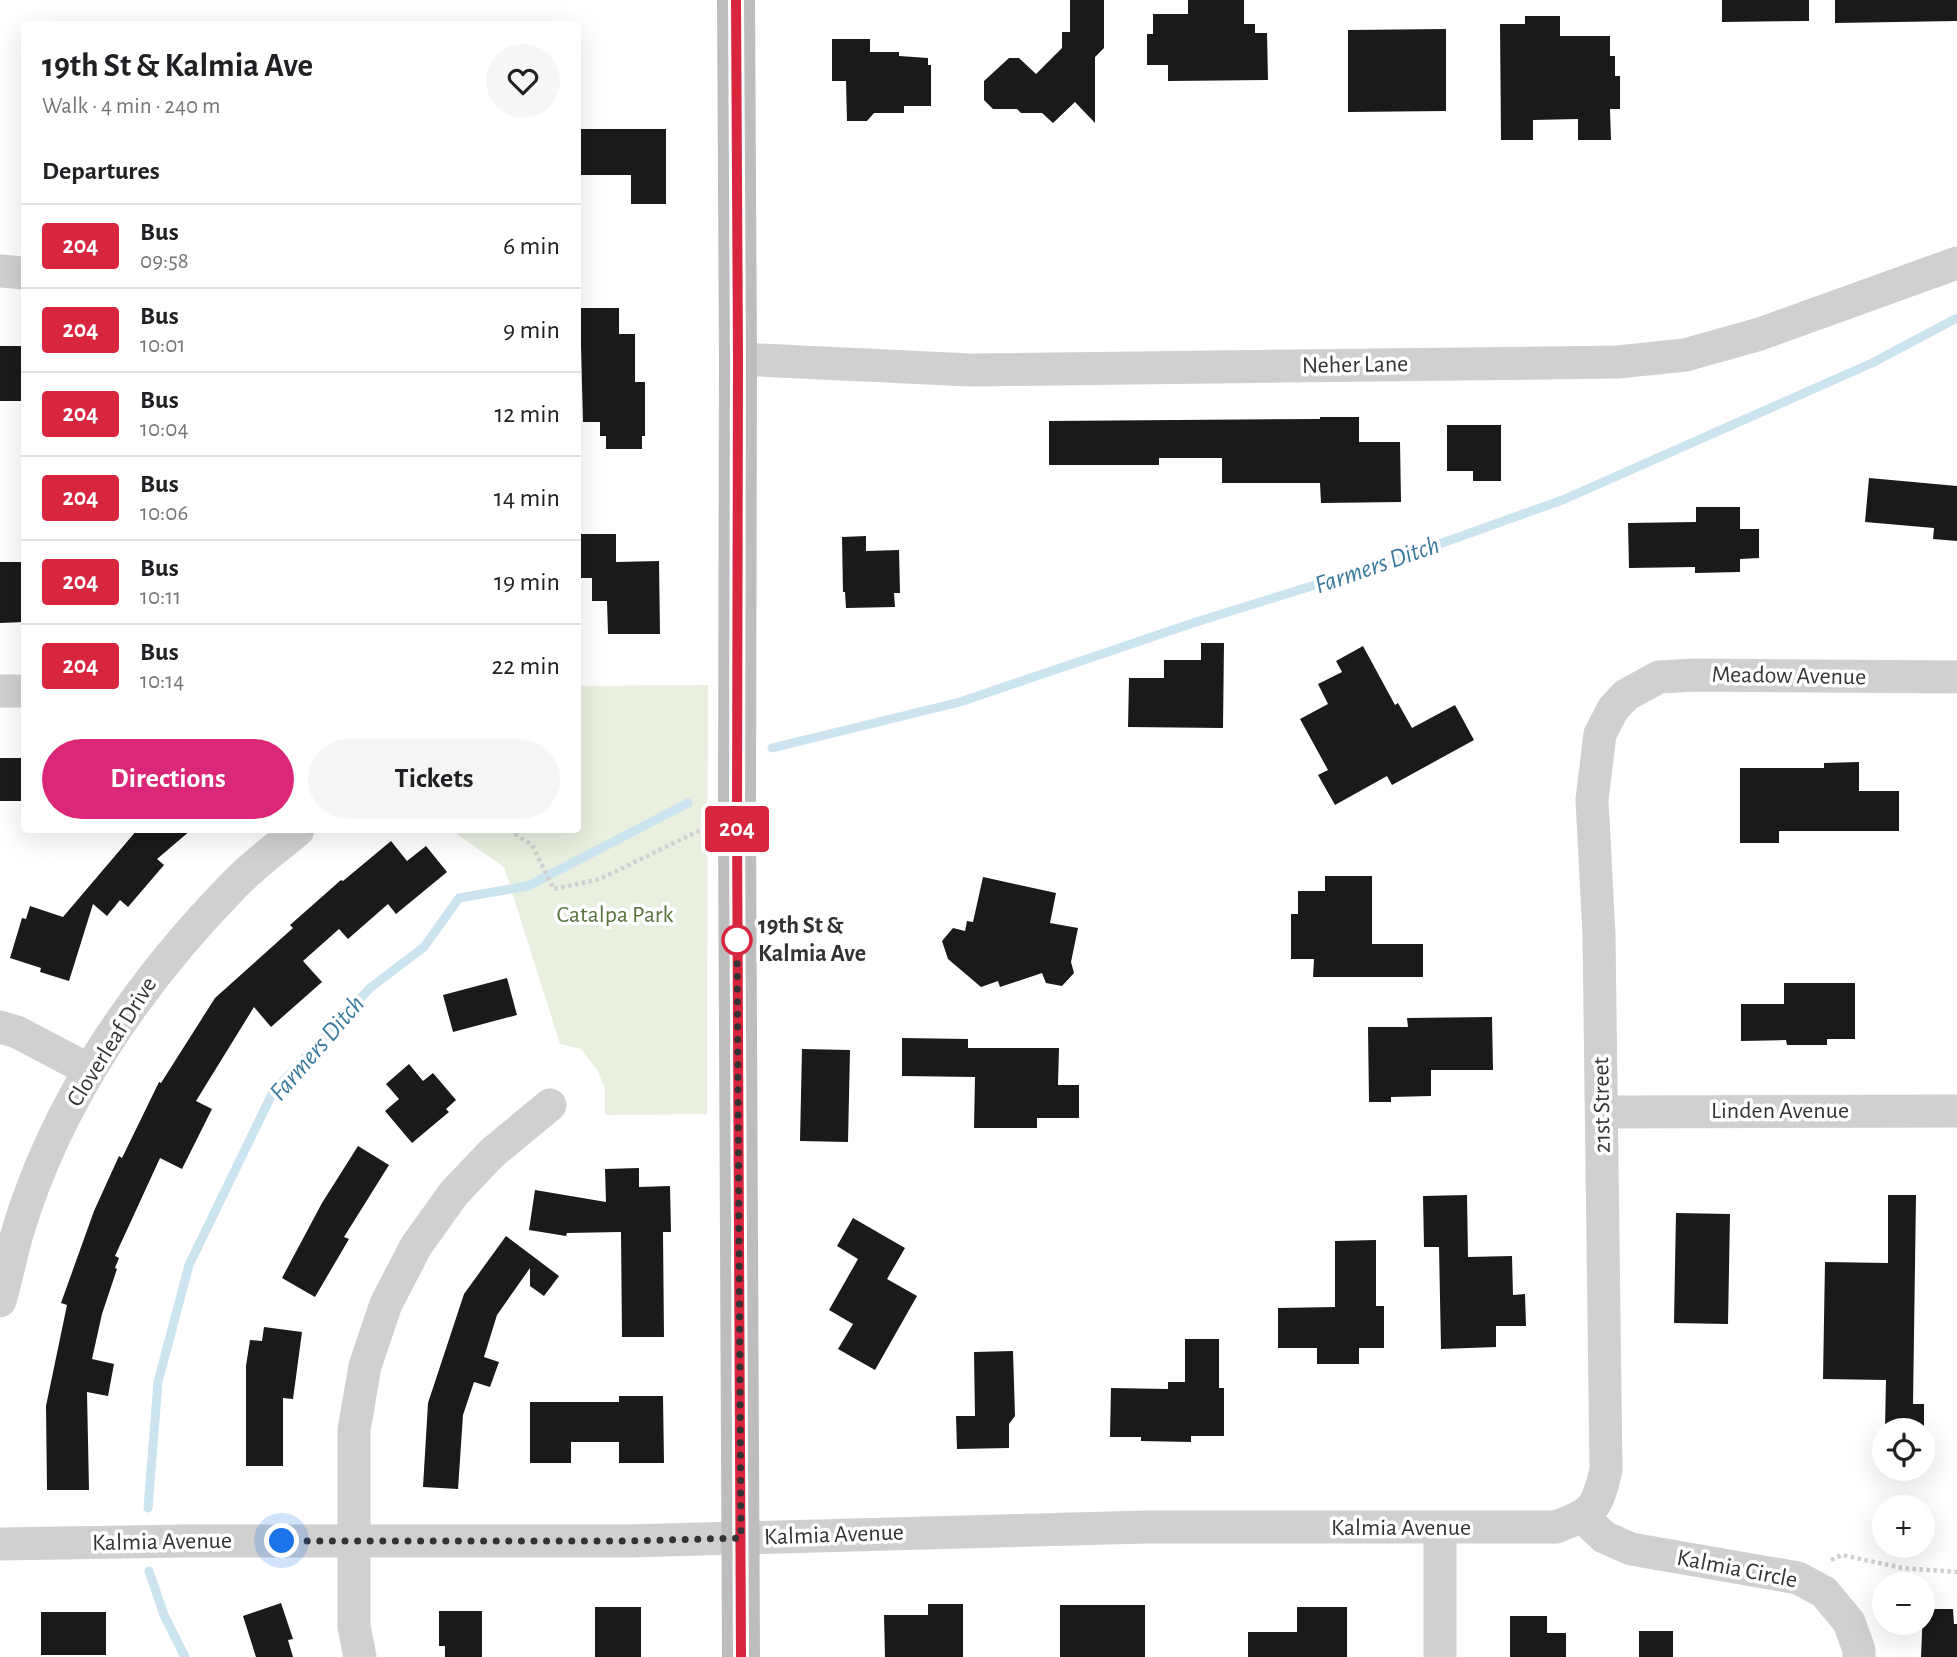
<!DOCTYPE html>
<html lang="en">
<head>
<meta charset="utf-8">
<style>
	:root { --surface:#fff; --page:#f6f6f6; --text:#202124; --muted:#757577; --line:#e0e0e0; --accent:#db2777 }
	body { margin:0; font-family:"Alegreya Sans",sans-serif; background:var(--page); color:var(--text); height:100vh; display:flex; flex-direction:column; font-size:26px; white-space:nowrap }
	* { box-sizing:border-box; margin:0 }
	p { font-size:23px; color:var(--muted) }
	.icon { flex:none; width:38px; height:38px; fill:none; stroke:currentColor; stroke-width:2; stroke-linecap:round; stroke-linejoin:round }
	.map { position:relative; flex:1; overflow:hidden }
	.sheet { position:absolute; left:21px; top:21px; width:560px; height:812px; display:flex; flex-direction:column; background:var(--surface); border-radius:7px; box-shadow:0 7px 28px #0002 }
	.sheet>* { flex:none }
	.badge { padding:0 14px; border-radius:5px; font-size:24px; line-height:46px }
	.controls { position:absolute; left:1872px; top:1418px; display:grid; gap:14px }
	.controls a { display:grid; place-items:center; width:63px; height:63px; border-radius:50%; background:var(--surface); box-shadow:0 7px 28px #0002; font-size:35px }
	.you { position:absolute; width:35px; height:35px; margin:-18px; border:5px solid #fff; border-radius:50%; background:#1a73e8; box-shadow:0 0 0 10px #1a73e833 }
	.map>.badge { position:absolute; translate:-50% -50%; box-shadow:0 0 0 4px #fff }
	h2 { padding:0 21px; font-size:26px; line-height:63px }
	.round { display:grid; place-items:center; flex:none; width:74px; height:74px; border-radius:37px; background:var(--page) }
	.overview { display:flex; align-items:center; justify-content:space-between; height:119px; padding:0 21px }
	h1 { font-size:33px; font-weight:700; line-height:52px }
	.primary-button { display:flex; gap:14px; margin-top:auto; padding:14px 21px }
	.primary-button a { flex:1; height:80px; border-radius:42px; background:var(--accent); color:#fff; font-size:28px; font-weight:700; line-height:80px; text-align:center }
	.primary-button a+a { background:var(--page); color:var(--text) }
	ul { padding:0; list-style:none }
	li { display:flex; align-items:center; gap:21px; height:84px; padding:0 21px; border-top:2px solid var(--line) }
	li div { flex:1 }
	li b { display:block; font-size:26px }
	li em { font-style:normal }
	li .badge { min-width:77px; font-weight:700; text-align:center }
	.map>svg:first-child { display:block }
	.green { fill:#e9f0e0 }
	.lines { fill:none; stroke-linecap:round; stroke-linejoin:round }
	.stream { stroke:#cce3f0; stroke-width:9 }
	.building { fill:#1a1a1a }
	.path { stroke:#d0d0d0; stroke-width:4.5; stroke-dasharray:3.5 3.5; stroke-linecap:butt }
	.street { stroke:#d0d0d0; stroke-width:33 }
	.secondary { stroke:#bdbdbd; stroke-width:38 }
	.line-casing { stroke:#fff; stroke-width:16 }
	.line { stroke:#d7263d; stroke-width:10 }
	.walk { stroke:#333; stroke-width:7; stroke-dasharray:0 12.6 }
	.stop-dot { fill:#fff; stroke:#d7263d; stroke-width:3.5 }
	.labels { text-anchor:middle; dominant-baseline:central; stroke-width:7; stroke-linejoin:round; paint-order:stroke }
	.street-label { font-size:24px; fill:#333; stroke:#fff }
	.park-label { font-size:24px; fill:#57733b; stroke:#fff }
	.stop-label { font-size:24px; font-weight:bold; fill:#333; stroke:#fff; text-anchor:start }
	.water-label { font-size:26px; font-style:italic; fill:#38799d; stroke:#fff }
</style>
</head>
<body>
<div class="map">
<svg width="1957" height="1657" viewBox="0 0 1957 1657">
	<rect width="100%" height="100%" fill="#fff"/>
	<path class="green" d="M708,685L707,1114L605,1115V1088L597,1070L581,1049L560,1044L504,867L451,830H578V686Z"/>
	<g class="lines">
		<g class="stream">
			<path d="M772,748L960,702L1196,622L1389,562L1565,499L1872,363L1957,318"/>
			<path d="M148,1508L158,1382L189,1265L273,1092L370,988L424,947L459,898L528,886L688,803"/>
			<path d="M149,1571L164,1615L185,1657"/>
		</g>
	</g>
	<g class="building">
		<path d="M1070,0H1104V48L1095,57V123L1075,102L1053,123L1042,113H1021L1017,109H993L984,100V81L1009,58H1019L1036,74L1062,48V32H1070Z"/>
		<path d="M1188,0H1244V24H1255V33H1267L1268,80L1168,81V65H1147V34H1153V14H1188Z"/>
		<path d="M1722,0H1809V21L1722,22Z"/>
		<path d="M1835,0H1957V21L1835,23Z"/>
		<path d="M1525,16H1560V36H1610V56H1615V76H1620V109H1610L1611,140H1578V119L1533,120V140H1501L1500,24H1525Z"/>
		<path d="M1446,29V111L1348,112V30Z"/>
		<path d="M832,39H870V52H899V56L928,58V65H931V106H904V113H874L867,121H847L846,81H832Z"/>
		<path d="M578,129H666V204H631V175H578Z"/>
		<path d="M580,308H619V334H635V382H645V436H642V449H606V436H600V422H583Z"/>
		<rect x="0" y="346" width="24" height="55"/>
		<path d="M1320,417H1359V442H1400L1401,502L1321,503L1320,483H1222V458H1159V465H1049V421L1320,419Z"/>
		<path d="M1447,425H1501V481H1473V471H1447Z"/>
		<path d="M1869,478L1957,486V541L1933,539L1934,528L1865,522Z"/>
		<path d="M1696,507H1740V529H1759V558L1740,559V572L1695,573V567L1629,568L1628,523L1696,522Z"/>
		<path d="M580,534H616V562L659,561L660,634H608L607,601H592V578H580Z"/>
		<path d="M866,536V551L899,550L900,593H894L895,607L846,608L845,592H843L842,537Z"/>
		<path d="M0,562H24V622L0,623Z"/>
		<path d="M1201,643H1224L1223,728L1128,727L1129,678H1164V660H1201Z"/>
		<path d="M1363,646L1395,705L1398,703L1412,728L1455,705L1474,740L1392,785L1387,776L1335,805L1318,775L1328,770L1300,719L1328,704L1318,684L1342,672L1336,661Z"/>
		<rect x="0" y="758" width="24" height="43"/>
		<path d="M1859,762V791H1899V831H1779V843H1740V768H1824V763Z"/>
		<path d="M137,830H191L157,859L164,865L128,907L120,900L107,916L93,904L69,981L40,972L41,968L10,958L22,918L26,919L30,906L63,917Z"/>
		<path d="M391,841L407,861L426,846L447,872L396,914L388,904L348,939L339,929L303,961L322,982L271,1027L254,1007L196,1101L212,1109L182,1169L160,1158L115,1256L119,1258L115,1268L117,1269L102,1314L92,1359L114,1364L108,1396L87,1392L89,1490H47L46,1406L67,1305L61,1303L94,1211L119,1156L122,1158L159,1082L161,1083L215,998L293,928L290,925L341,880L343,881Z"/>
		<path d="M1325,876H1372V944H1423V977H1313L1314,959H1291V914H1298V891H1325Z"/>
		<path d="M983,877L1056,893L1050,923L1078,928L1071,962L1074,973L1062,986L1046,983L1042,973L1000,987L998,981L981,987L948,959L942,941L953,928L965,931L967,921L973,922Z"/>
		<path d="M507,978L517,1015L453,1032L443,995Z"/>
		<path d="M1784,983H1855V1039H1827V1045H1787L1786,1040L1741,1041V1004H1784Z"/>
		<path d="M1492,1017L1493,1070H1431V1096L1391,1097V1102H1369L1368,1027H1408L1407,1018Z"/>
		<path d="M902,1038L968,1039V1048H1059L1058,1085H1079V1118H1037V1128H974L975,1077L902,1076Z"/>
		<path d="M802,1049L850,1050L848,1142L800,1141Z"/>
		<path d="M409,1064L423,1081L433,1073L456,1100L446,1109L449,1112L412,1143L385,1111L399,1099L386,1084Z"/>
		<path d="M358,1146L389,1165L344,1237L349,1239L315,1297L282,1278L322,1203Z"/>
		<path d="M639,1168V1187L670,1186L671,1232H663L664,1337H622L621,1232L567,1233L566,1236L529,1230L535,1190L606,1202L605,1169Z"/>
		<path d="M1467,1195L1468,1257L1512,1256L1513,1295L1525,1294L1526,1326H1496V1347L1441,1349L1439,1247H1424L1423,1196Z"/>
		<path d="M1888,1195H1916L1913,1404H1924V1428H1885L1886,1380L1823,1379L1825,1262L1888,1263Z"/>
		<path d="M1676,1213L1730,1214L1728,1324L1674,1323Z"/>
		<path d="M853,1218L905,1248L887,1279L917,1296L875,1370L838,1349L853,1324L829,1310L858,1259L837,1246Z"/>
		<path d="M506,1236L559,1276L544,1296L530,1286V1268L497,1315L484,1357L499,1362L490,1387L474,1382L463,1415L458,1489L423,1487L428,1403L464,1294Z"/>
		<path d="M1376,1240V1306H1384V1348H1359V1364H1317V1348H1278V1308L1335,1307V1241Z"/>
		<path d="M264,1327L302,1332L293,1399L283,1398V1466H246V1366L250,1340L262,1341Z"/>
		<path d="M1185,1339H1219V1388H1224V1436H1191V1442L1141,1441V1437H1110L1111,1388L1168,1389V1382H1185Z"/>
		<path d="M1013,1351L1015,1416L1009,1424V1448L957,1449L956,1416H975L974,1352Z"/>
		<path d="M619,1396H663L664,1463H619V1442H571V1463H530V1402H619Z"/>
		<path d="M281,1603L293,1639L288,1640L293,1657H256L243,1616Z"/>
		<path d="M928,1604H963V1657H885L884,1615H928Z"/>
		<rect x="1060" y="1605" width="85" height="52"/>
		<rect x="595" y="1607" width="46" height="50"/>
		<path d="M1297,1607H1347V1657H1248V1632H1297Z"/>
		<path d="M1923,1609H1953L1954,1624H1957V1657H1921Z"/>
		<path d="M439,1611H482V1657H445V1646H439Z"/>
		<rect x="41" y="1612" width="65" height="43"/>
		<path d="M1510,1616H1547V1633H1566V1657H1510Z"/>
		<rect x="1639" y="1631" width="34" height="26"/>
	</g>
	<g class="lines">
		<g class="path">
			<path d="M509,830L532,845L554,889L600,879L696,832L705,829"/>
			<path d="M1831,1560L1842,1555L1902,1568L1957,1572"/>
		</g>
		<g class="street">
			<path d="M0,271L24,273"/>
			<path d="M738,359L970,370L1618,362L1685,355L1760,334L1957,263"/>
			<path d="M0,691H24"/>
			<path d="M0,1027L17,1032L89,1070"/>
			<path d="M1603,1112L1957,1111"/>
			<path d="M0,1301C6,1279 11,1256 17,1234C56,1102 138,983 234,885C253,865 277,848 298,830"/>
			<path d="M1583,1517L1604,1537L1631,1549L1798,1578L1824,1592L1849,1622L1859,1650V1657"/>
			<path d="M1440,1528V1657"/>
			<path d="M0,1544L185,1541H628L1147,1527H1556C1593,1513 1597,1509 1606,1470L1599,935L1592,800L1600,734L1613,709L1626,695L1659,677L1695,675L1957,677"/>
			<path d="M360,1657L354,1626V1430L365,1366L386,1304L416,1246L454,1193L492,1153L550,1105"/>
		</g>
		<path class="secondary" d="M736,0L738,359L737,821L741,1657"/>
	</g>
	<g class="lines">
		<g class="line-casing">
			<path id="line" d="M736,0L738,359L737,821L741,1657"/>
		</g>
		<use href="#line" class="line"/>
		<path class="walk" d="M282,1541H628L741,1538L737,940"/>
	</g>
	<circle class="stop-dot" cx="737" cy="940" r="14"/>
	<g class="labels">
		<g class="street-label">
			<text transform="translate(1355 365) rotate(-1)">Neher Lane</text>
			<text transform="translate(1789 676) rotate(1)">Meadow Avenue</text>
			<text transform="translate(112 1042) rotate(-58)">Cloverleaf Drive</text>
			<text transform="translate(1602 1105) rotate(-91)">21st Street</text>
			<text x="1780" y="1111">Linden Avenue</text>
			<text x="1401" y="1528">Kalmia Avenue</text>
			<text transform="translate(834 1535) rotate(-2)">Kalmia Avenue</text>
			<text transform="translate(162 1542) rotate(-1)">Kalmia Avenue</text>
			<text transform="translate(1737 1569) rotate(11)">Kalmia Circle</text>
		</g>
		<g class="park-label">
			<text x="615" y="915">Catalpa Park</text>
		</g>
		<g class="stop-label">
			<text x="758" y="926">19th St &amp;<tspan x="758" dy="28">Kalmia Ave</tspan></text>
		</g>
		<g class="water-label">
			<text transform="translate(1377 565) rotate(-19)">Farmers Ditch</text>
			<text transform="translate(317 1048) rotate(-49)">Farmers Ditch</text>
		</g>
	</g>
</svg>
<div class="controls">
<a><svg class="icon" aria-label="locate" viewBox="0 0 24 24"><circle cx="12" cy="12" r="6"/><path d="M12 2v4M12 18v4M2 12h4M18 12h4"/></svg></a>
<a>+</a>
<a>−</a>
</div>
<div class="you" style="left:282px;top:1541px"></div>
<b class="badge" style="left:737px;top:829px;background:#d7263d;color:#fff">204</b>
<section class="sheet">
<div class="overview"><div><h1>19th St &amp; Kalmia Ave</h1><p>Walk · 4 min · 240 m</p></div><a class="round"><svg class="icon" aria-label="heart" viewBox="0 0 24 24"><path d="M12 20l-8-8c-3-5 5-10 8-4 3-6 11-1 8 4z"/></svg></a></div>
<h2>Departures</h2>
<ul>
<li><span class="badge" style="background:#d7263d;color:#fff">204</span><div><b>Bus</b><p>09:58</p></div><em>6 min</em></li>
<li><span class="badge" style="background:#d7263d;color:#fff">204</span><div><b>Bus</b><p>10:01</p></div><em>9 min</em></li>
<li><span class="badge" style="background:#d7263d;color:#fff">204</span><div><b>Bus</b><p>10:04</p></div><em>12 min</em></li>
<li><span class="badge" style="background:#d7263d;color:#fff">204</span><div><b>Bus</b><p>10:06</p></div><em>14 min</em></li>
<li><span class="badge" style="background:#d7263d;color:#fff">204</span><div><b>Bus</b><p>10:11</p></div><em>19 min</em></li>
<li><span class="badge" style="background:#d7263d;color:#fff">204</span><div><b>Bus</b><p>10:14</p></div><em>22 min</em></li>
</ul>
<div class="primary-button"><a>Directions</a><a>Tickets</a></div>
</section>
</div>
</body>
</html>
